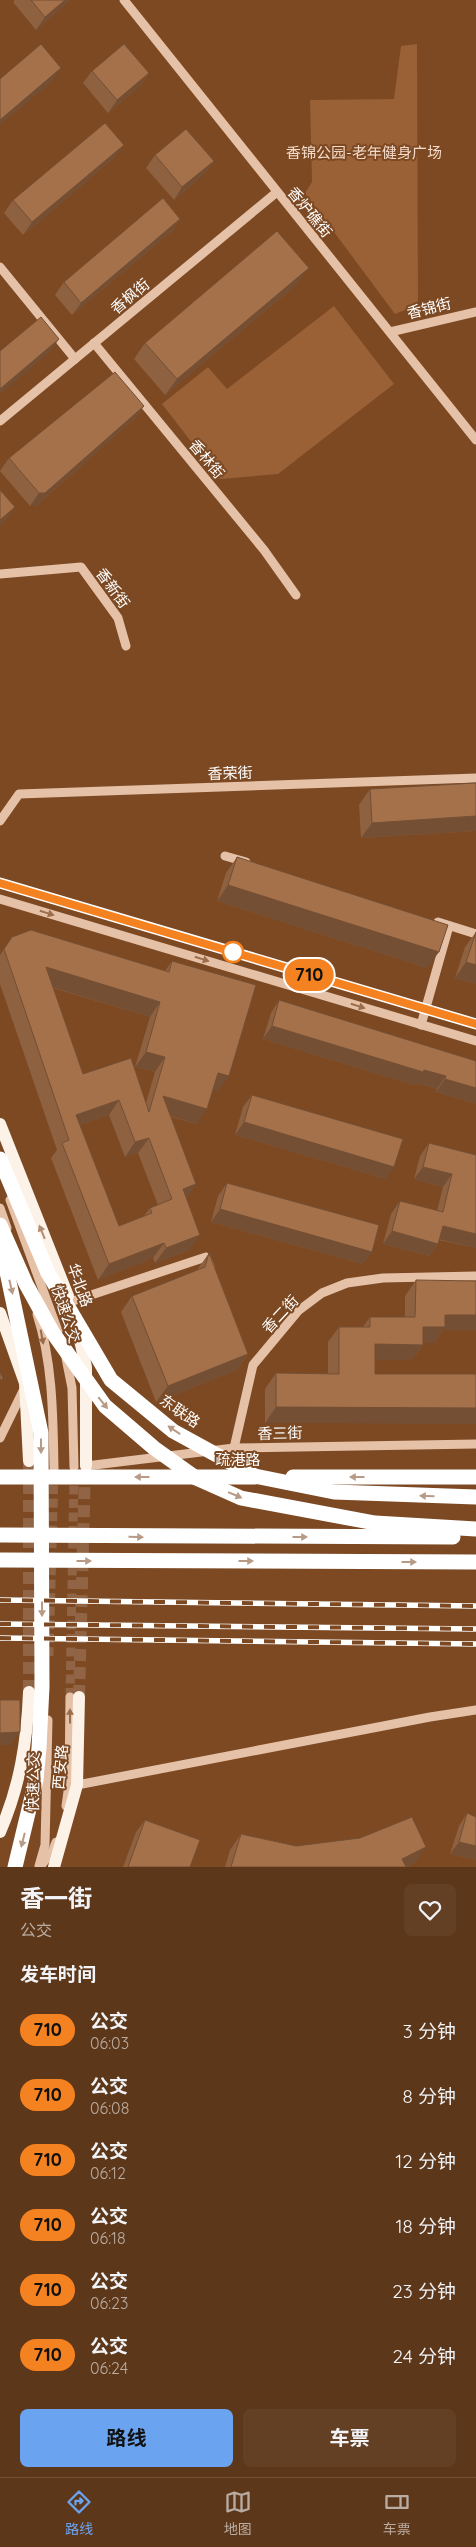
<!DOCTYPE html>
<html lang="zh">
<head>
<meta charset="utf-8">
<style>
	:root { --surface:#5d371a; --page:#633f23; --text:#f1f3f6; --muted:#b9aca2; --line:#725139; --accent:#6aa3f0 }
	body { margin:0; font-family:Quicksand,"Noto Sans SC",sans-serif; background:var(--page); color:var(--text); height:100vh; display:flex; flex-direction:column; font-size:19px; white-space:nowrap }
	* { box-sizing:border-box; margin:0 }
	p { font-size:16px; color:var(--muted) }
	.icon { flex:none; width:28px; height:28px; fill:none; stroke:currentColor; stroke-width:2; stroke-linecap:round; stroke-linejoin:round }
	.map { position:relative; height:1867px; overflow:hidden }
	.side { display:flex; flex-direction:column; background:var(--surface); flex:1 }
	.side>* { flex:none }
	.badge { padding:0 10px; border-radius:16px; font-size:18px; line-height:32px }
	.map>.badge { position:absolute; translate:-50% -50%; box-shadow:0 0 0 2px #fff }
	h2 { padding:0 20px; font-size:19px; line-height:45px }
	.round { display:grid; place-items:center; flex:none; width:52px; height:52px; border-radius:8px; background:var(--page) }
	.headline { display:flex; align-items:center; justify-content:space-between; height:85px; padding:0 20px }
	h1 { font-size:24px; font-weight:700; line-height:38px }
	.action { display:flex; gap:10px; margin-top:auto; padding:10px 20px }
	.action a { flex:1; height:58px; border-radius:8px; background:var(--accent); color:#111; font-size:20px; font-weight:700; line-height:58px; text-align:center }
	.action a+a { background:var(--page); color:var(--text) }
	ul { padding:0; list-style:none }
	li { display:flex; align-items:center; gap:15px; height:65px; padding:0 20px }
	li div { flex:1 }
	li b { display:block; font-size:19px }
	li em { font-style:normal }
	li .badge { min-width:55px; font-weight:700; text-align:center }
	.dock { display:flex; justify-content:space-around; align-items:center; height:70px; border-top:1px solid var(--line); background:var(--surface); font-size:14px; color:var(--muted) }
	.dock a { display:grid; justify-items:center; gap:2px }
	.dock .on { color:var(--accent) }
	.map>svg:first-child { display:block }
	.green { fill:#9a6036 }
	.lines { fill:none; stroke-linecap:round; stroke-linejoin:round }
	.minor-tunnel { stroke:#906444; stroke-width:9; stroke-dasharray:9 4.5; stroke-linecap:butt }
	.major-tunnel { stroke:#906444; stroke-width:12; stroke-dasharray:12 6; stroke-linecap:butt }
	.minor { stroke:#e5c1a7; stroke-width:9 }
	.major { stroke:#fdf2e8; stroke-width:12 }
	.highway { stroke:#fff; stroke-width:15 }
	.rail-casing { stroke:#fff; stroke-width:5.5 }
	.rail { stroke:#7c4923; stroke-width:4; stroke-dasharray:11; stroke-linecap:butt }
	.wall { fill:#8e6140; fill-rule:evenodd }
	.shaded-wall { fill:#744f34 }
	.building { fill:#a5714b; stroke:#744f34; fill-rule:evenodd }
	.oneway { fill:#9c6d4b }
	.oneway2 { fill:#b08d72 }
	.oneway3 { fill:#b79b86 }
	.line-casing { stroke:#fff; stroke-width:11 }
	.line { stroke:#f58220; stroke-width:8 }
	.stop-dot { fill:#fff; stroke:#f58220; stroke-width:2.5 }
	.labels { text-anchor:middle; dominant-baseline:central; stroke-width:4; stroke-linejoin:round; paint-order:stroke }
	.park-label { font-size:15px; fill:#f4dbca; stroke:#7c4923 }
	.street-label { font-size:15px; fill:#fff; stroke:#7c4923 }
</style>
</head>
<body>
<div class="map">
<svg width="476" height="1867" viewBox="0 0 476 1867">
	<rect width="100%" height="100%" fill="#7c4923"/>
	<g class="green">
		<path d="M417,44L418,305L395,314L305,193L312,182L310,100L394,99L401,46Z"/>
		<path d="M334,306L394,384L278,474L220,479L162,404L208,367L227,389Z"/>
	</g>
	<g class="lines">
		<g class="minor-tunnel">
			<path d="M49,1656L54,1474"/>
			<path d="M70,1697L74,1475"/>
		</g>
		<g class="major-tunnel">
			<path d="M29,1692V1461"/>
			<path d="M79,1697L85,1469"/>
		</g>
		<g class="minor">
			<path d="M124,0L476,440"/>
			<path d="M0,267L75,359"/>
			<path d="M390,332L476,312"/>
			<path d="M94,343L264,550L296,595"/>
			<path d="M0,421L277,192"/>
			<path d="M0,574L81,567L118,618L126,646"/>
			<path d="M0,821L19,794L476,778"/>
			<path d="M225,856L246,862"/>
			<path d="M0,883L476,1024"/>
			<path d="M0,899L476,1041"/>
			<path d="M438,922L476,934"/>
			<path d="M421,1025L449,926"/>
			<path d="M10,1200L58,1331"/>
			<path d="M0,1208L7,1228"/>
			<path d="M70,1302L206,1257L210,1267"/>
			<path d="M37,1314C53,1363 53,1417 54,1469"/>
			<path d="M66,1358L72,1388L74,1467"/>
			<path d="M0,1438L23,1391"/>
			<path d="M234,1448L253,1365L298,1311L322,1293L347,1283L383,1278L476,1276"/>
			<path d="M86,1466L234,1448L476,1444"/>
			<path d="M77,1785L430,1717L476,1710"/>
			<path d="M66,1806L69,1784L70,1697"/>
			<path d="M39,1866L45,1845L48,1720"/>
			<path d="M40,1867L53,1850L56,1842"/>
		</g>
		<g class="major">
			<path d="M0,1124L68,1296"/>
			<path d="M0,1313L25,1383L29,1461"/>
			<path d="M77,1327L86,1367V1466"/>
			<path d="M0,1832C20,1786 27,1742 29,1692"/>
			<path d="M54,1867L77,1785L79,1697"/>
		</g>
		<g class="highway">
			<path d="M0,1159L48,1273L111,1380L173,1431L255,1476L334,1492L476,1497"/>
			<path d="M0,1225L26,1284L53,1333L105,1406L154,1448L196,1478L241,1498L375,1523L476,1529"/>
			<path d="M0,1239L41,1433L42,1687L39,1748L36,1780L15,1867"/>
			<path d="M0,1477H255"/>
			<path d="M293,1477H476"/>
			<path d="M0,1535L453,1537"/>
			<path d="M0,1560L476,1562"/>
		</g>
		<g class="rail-casing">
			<g id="rail">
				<path d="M0,1600L476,1606"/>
				<path d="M0,1624L476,1629"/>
				<path d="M0,1638L476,1644"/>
			</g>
		</g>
		<use href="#rail" class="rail"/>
	</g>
	<g class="wall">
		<path d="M15,0H70L36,30L13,2Z"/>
		<path d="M92,71L149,73L140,86L108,113L83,83Z"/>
		<path d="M155,155L214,161L205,173L174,200L146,168Z"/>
		<path d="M115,157L23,235L4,213L13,200Z"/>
		<path d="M180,219L171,232L72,315L55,295L64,282Z"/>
		<path d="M297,284L165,395L134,359L145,343Z"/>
		<path d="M144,406L135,418L36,506H30L0,471L9,458Z"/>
		<path d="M476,783V831L361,838L359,805L370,789Z"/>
		<path d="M237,857L427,968L217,901L226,873Z"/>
		<path d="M476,932V984L455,978L465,947Z"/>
		<path d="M12,937L165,971L172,961L219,1091L213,1089L197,1124L171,1117L196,1184L186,1198L190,1250L155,1263L153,1258L98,1280L51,1158L57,1150L0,984V955ZM53,988L150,1017L135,1067L155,1072L146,1103L83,1074ZM109,1115L125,1157L138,1153L158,1205L150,1208L144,1216L119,1226L80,1125Z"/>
		<path d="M279,1000L476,1061V1104L436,1092L437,1089L416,1083L414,1085L263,1039L271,1013Z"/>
		<path d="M252,1095L386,1179L235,1135L243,1107Z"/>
		<path d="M429,1143L476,1155V1248L439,1240L438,1244L429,1256L383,1244L391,1214L400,1201L437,1211L443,1187L414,1179L420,1156Z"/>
		<path d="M227,1183L363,1264L211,1222L218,1196Z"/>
		<path d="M209,1253L248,1354L237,1370L156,1402L121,1312L132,1296L197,1270Z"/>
		<path d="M416,1280L476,1330H443L434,1343H423V1345L412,1360H375L265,1423V1389L276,1373L328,1374V1342L339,1327H363L370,1317H405V1296Z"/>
		<path d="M467,1813L476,1817V1860L450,1854L459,1826Z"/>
		<path d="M145,1820L190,1867H123L136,1832Z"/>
		<path d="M241,1834L296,1846L415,1863L407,1867H225L230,1850Z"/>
	</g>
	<g class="shaded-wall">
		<path d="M65,0H70L36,30L45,17Z"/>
		<path d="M61,68L53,81L0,125V120Z"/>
		<path d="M149,73L140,86L108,113L117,100Z"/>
		<path d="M124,145L115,157L23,235L32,222Z"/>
		<path d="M214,161L205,173L174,200L182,187Z"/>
		<path d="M180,219L171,232L72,315L81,303Z"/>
		<path d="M309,268L297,284L165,395L177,379Z"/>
		<path d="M59,339L50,352L0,394V389Z"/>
		<path d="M144,406L135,418L36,506H30L39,493Z"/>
		<path d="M15,507L6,520L0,526V520Z"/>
		<path d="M476,816V831L361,838L372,823Z"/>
		<path d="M228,885L439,952L427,968L217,901Z"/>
		<path d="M466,962L476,965V984L455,978Z"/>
		<path d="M46,967L160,1002L150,1017L35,982Z"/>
		<path d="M272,1026L446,1076L437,1089L416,1083L414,1085L263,1039Z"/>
		<path d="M146,1052L165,1057L155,1072L135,1067Z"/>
		<path d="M218,1073L229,1076L219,1091L208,1088Z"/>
		<path d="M445,1079L476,1088V1104L436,1092Z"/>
		<path d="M163,1096L207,1109L197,1124L153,1111Z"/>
		<path d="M119,1100L109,1115L66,1130L76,1115Z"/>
		<path d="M244,1122L394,1167L386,1179L235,1135Z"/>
		<path d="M149,1138L138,1153L125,1157L135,1142Z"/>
		<path d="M423,1167L452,1174L443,1187L414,1179Z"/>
		<path d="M196,1184L186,1199L183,1189Z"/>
		<path d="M220,1209L372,1252L363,1264L211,1222Z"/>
		<path d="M443,1226L476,1234V1248L434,1238Z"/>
		<path d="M392,1231L438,1244L429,1256L383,1244Z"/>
		<path d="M200,1235L190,1250L155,1263L166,1248Z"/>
		<path d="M164,1243L153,1258L98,1280L109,1264Z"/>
		<path d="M445,1315H476V1330H443L434,1343H412L423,1327Z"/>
		<path d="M375,1344L423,1345L412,1360H364Z"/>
		<path d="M248,1354L237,1370L156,1402L168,1386Z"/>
		<path d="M276,1407L476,1408V1424L265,1423Z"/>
		<path d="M20,1732L11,1745H0V1733Z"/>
		<path d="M459,1842L476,1846V1860L450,1854Z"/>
		<path d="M426,1847L415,1863L407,1867H397L402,1859Z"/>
	</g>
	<g class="building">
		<path d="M31,0H65L45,17Z"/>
		<path d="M41,44L61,68L0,120V79Z"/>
		<path d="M124,44L149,73L117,100L92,71Z"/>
		<path d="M105,123L124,145L32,222L13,200Z"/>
		<path d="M186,129L214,161L182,187L155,155Z"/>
		<path d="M163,198L180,219L81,303L64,282Z"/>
		<path d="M277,231L309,268L177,379L145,343Z"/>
		<path d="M41,317L59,339L0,389V351Z"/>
		<path d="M115,372L144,406L45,493H39L9,458Z"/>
		<path d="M0,490L15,507L0,520Z"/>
		<path d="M476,783V816L372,823L370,789Z"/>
		<path d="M237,857L448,925L439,952L228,885Z"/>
		<path d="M31,930L169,972L172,961L256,985L229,1076L218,1073L207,1109L163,1096L196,1184L183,1189L200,1235L166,1248L164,1243L109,1264L62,1143L69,1140L4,949L12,937ZM46,967L160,1002L146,1052L165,1057L149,1112L131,1058L83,1074ZM119,1100L135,1142L149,1138L172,1199L150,1208L152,1213L119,1226L76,1115Z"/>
		<path d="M476,932V965L466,962Z"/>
		<path d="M279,1000L476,1061V1088L445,1079L446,1076L424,1070L423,1072L272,1026Z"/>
		<path d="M252,1095L403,1139L394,1167L244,1122Z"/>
		<path d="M429,1143L476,1155V1234L443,1226L438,1244L392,1231L400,1201L443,1212L452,1174L423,1167Z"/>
		<path d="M227,1183L379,1225L372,1252L220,1209Z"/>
		<path d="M209,1253L248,1354L168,1386L132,1296L205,1267Z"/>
		<path d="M416,1280L476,1281V1315H445V1327H423V1345L375,1344V1374H476V1408L276,1407V1373L339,1374V1327H370V1317H415Z"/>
		<path d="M0,1371L3,1379L0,1380Z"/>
		<path d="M0,1700H20V1732L0,1733Z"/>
		<path d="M467,1813L476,1817V1846L459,1842Z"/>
		<path d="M412,1817L426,1847L402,1859L406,1867H231L241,1834L296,1846L360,1838Z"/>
		<path d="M145,1820L200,1840L190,1867H128Z"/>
	</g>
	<defs><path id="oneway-solid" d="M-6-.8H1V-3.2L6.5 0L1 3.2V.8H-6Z" transform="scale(1.25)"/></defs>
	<g class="oneway">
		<use href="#oneway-solid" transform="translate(47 913) rotate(17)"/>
		<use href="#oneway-solid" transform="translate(202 959) rotate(17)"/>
		<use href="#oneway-solid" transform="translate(358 1006) rotate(17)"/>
		<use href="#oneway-solid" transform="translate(42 1337) rotate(79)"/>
		<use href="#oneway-solid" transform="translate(70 1716) rotate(-90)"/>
	</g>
	<use class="oneway2" href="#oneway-solid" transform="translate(42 1232) rotate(-112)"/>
	<g class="oneway3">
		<use href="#oneway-solid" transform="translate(11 1287) rotate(77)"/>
		<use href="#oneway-solid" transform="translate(103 1403) rotate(51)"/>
		<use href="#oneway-solid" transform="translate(174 1430) rotate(-146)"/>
		<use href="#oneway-solid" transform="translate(41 1446) rotate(90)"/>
		<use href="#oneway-solid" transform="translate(142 1477) rotate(-180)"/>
		<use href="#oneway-solid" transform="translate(357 1477) rotate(-180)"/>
		<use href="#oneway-solid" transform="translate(235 1495) rotate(23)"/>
		<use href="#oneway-solid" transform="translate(427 1496) rotate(-178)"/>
		<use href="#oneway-solid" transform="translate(136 1537) rotate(1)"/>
		<use href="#oneway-solid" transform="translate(300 1537)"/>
		<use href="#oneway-solid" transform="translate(84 1561)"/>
		<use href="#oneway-solid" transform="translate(246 1561)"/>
		<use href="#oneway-solid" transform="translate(409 1562)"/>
		<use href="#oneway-solid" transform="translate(42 1609) rotate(90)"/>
		<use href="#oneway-solid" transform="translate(23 1840) rotate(104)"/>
	</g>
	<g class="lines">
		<g class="line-casing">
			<path id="line" d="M0,883L476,1024"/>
		</g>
		<use href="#line" class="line"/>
	</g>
	<circle class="stop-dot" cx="233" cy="952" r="10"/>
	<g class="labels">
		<g class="park-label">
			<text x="364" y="152">香锦公园-老年健身广场</text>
		</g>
		<g class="street-label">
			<text transform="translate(310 212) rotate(51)">香炉礁街</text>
			<text transform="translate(130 296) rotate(-40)">香枫街</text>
			<text transform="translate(429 308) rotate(-14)">香锦街</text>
			<text transform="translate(207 459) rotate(50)">香林街</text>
			<text transform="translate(113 588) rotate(54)">香新街</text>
			<text transform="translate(230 773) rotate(-2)">香荣街</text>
			<text transform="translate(80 1285) rotate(70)">华北路</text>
			<text transform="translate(66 1314) rotate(72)">快速公交</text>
			<text transform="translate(280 1314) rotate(-47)">香二街</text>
			<text transform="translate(180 1411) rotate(35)">东联路</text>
			<text transform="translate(280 1433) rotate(-1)">香三街</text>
			<text x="238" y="1459">疏港路</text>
			<text transform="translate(60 1767) rotate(-85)">西安路</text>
			<text transform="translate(33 1782) rotate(-89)">快速公交</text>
		</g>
	</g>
</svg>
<b class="badge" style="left:309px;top:975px;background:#f58220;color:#111">710</b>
</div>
<section class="side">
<div class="headline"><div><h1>香一街</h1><p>公交</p></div><a class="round"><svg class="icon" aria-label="heart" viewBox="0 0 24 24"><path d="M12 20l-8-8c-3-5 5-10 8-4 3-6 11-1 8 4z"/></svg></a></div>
<h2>发车时间</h2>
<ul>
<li><span class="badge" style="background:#f58220;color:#111">710</span><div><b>公交</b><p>06:03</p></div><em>3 分钟</em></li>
<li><span class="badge" style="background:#f58220;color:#111">710</span><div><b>公交</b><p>06:08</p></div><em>8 分钟</em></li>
<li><span class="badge" style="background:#f58220;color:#111">710</span><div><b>公交</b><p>06:12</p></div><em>12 分钟</em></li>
<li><span class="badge" style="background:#f58220;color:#111">710</span><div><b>公交</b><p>06:18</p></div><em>18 分钟</em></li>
<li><span class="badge" style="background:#f58220;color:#111">710</span><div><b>公交</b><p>06:23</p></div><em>23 分钟</em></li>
<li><span class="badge" style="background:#f58220;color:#111">710</span><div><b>公交</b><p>06:24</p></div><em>24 分钟</em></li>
</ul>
<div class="action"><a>路线</a><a>车票</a></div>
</section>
<nav class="dock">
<a class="on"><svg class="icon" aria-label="directions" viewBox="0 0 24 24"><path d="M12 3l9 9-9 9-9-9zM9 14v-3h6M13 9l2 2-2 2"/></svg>路线</a>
<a><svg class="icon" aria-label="map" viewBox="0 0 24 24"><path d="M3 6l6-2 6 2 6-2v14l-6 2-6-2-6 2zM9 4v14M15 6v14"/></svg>地图</a>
<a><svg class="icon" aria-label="tickets" viewBox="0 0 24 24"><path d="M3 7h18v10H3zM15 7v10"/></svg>车票</a>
</nav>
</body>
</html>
